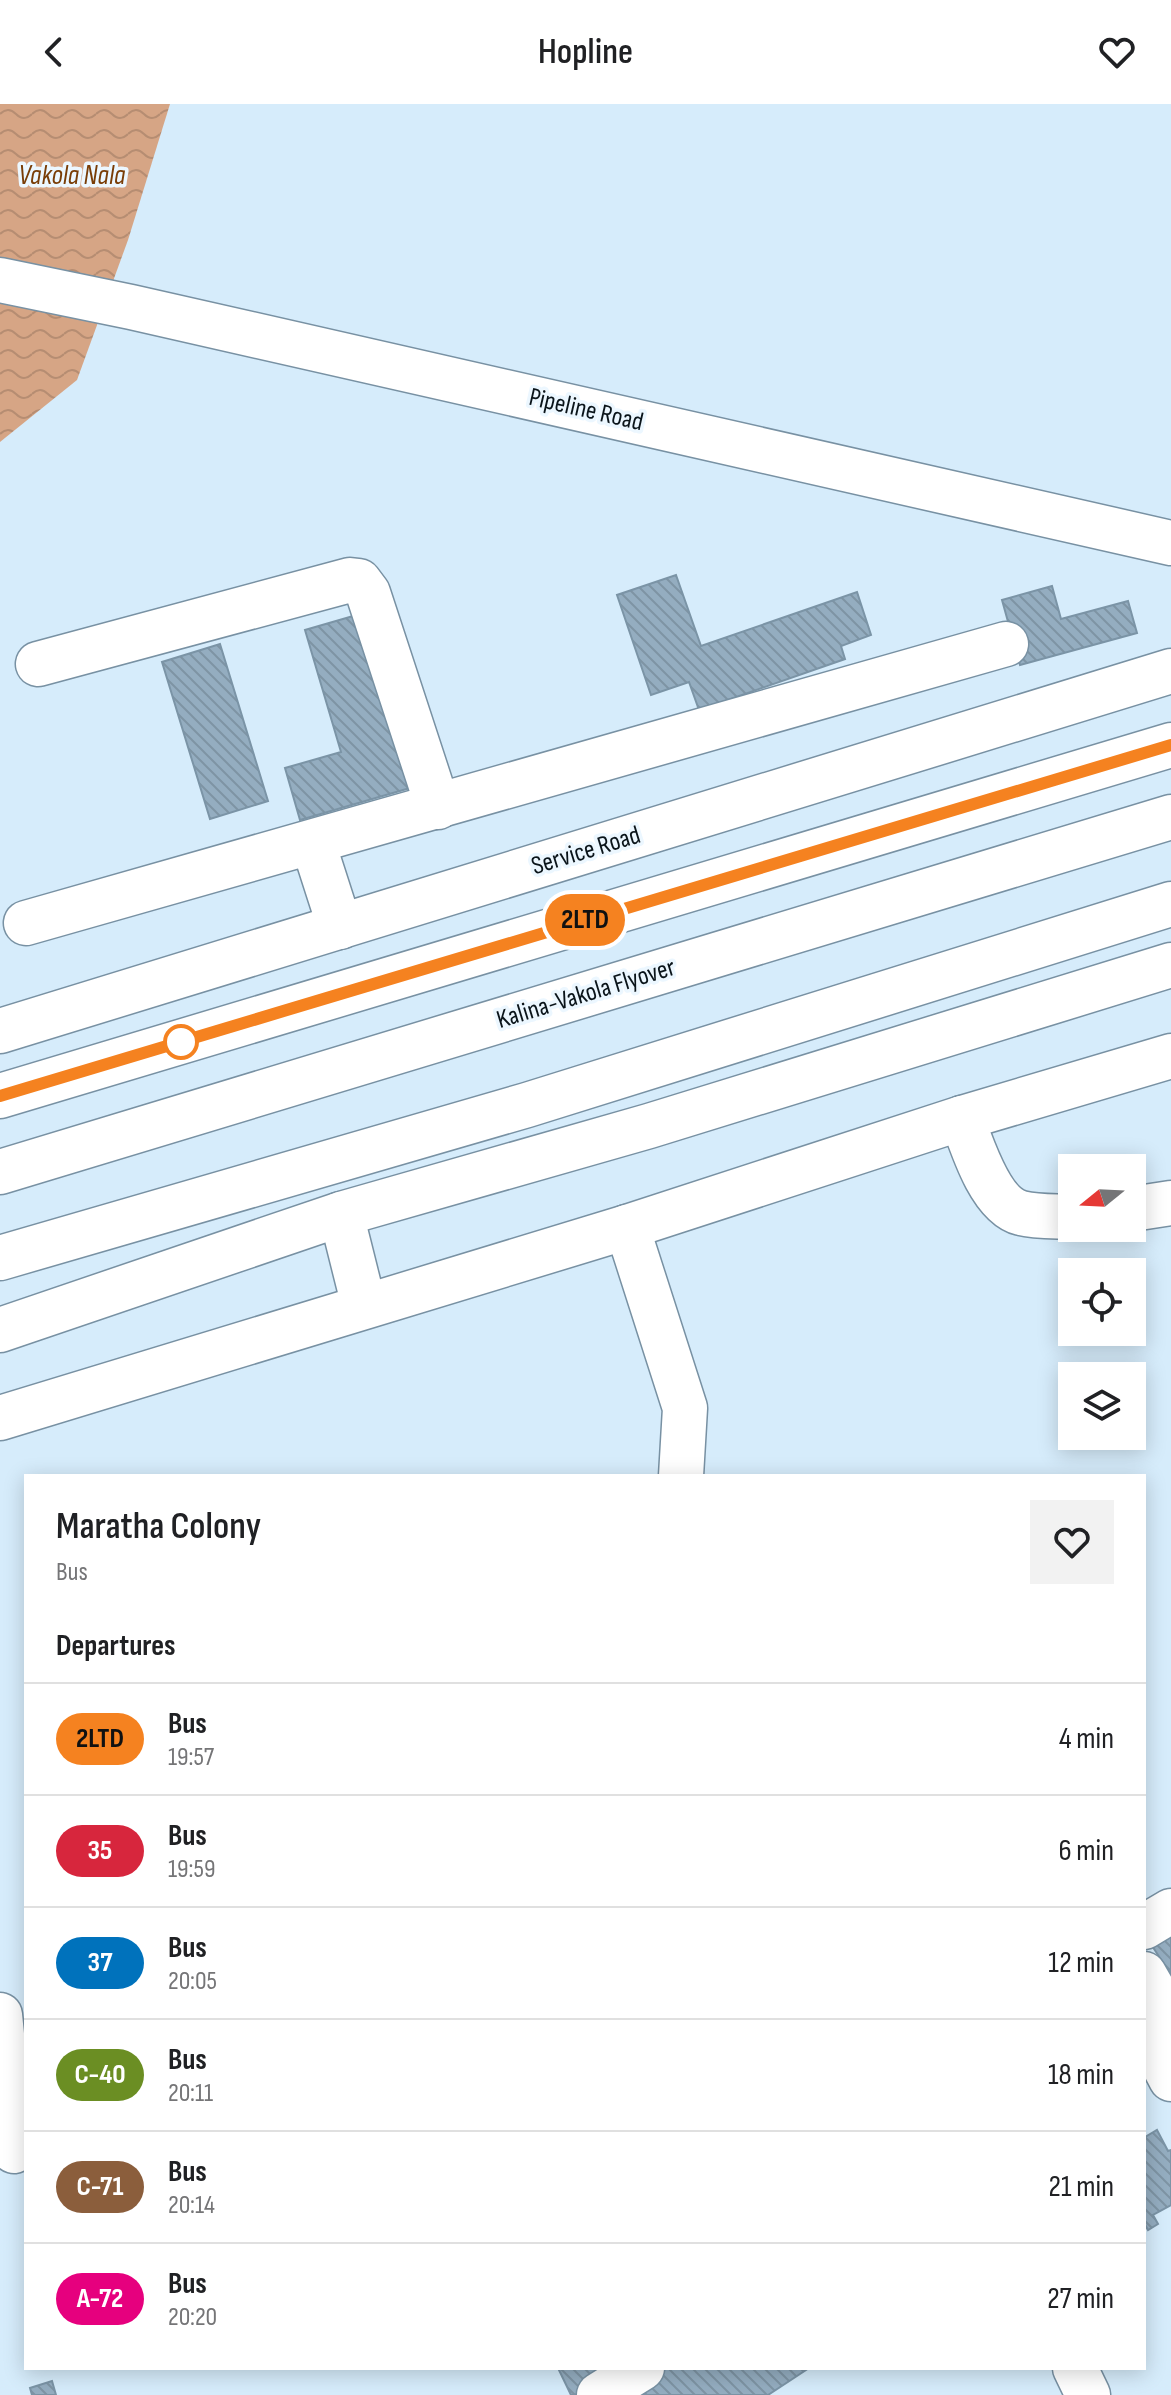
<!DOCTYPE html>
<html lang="en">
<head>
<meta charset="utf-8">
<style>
	:root { --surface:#fff; --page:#f2f2f2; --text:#202124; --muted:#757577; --line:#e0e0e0 }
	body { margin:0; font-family:"Sofia Sans Condensed",sans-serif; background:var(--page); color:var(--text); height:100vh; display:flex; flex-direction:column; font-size:30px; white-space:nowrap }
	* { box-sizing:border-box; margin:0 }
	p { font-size:26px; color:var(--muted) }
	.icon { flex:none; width:44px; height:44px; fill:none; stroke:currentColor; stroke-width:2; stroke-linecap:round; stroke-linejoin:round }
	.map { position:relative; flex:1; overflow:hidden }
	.drawer { position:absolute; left:24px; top:1370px; width:1122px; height:896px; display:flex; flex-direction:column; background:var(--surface); border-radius:0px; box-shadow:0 4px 20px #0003 }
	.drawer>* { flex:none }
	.badge { padding:0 16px; border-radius:26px; font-size:28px; line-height:52px }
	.needle { width:52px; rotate:252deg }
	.fabs { position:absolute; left:1058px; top:1050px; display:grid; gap:16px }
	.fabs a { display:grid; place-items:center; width:88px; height:88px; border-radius:0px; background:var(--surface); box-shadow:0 4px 20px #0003; font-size:40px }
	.map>.badge { position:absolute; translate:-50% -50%; box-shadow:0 0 0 4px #fff }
	h2 { padding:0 32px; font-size:30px; line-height:72px }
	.round { display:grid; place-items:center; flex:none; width:84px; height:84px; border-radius:0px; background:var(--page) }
	.head { display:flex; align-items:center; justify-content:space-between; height:136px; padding:0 32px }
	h1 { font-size:38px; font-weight:600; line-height:60px }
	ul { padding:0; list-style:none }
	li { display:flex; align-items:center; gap:24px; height:112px; padding:0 32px; border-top:2px solid var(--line) }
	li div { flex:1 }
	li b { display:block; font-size:30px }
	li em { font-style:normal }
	li .badge { min-width:88px; font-weight:700; text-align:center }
	header { display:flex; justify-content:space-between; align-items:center; height:104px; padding:0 32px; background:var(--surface); font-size:36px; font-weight:600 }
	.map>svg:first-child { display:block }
	.water { fill:url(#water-waves) }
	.building { fill:url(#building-back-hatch); stroke:#7b94a6; stroke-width:2 }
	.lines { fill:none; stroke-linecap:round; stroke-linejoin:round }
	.minor-casing { stroke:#7891a3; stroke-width:47 }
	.highway-casing { stroke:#7891a3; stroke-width:47 }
	.minor { stroke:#fff; stroke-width:44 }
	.highway { stroke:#fff; stroke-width:44 }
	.line-casing { stroke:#fff; stroke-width:18 }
	.line { stroke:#f58220; stroke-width:12 }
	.stop-dot { fill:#fff; stroke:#f58220; stroke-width:4 }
	.labels { text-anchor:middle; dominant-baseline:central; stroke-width:7; stroke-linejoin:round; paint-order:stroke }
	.street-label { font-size:26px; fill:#0a141a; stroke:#ecf7ff }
	.water-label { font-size:28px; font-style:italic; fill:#793d07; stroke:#ecf7ff }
</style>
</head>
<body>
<header><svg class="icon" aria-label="back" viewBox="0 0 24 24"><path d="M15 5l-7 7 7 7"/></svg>Hopline<svg class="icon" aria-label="heart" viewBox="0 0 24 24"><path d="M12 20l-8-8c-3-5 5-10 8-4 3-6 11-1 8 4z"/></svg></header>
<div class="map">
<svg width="1171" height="2291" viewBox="0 0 1171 2291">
	<defs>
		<pattern id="water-waves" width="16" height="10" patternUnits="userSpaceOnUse" patternTransform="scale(2)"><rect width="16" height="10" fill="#d6a585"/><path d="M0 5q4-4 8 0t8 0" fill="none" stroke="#b68d72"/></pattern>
		<pattern id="building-back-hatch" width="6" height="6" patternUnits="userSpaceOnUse" patternTransform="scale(2)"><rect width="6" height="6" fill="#94adc0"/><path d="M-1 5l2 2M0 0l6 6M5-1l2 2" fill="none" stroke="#7e94a4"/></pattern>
	</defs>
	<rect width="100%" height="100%" fill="#d6ecfb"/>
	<path class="water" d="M0,0H170L128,136L77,276L0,338Z"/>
	<g class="building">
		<path d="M676,471L701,542L857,488L871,531L841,542L845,555L699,606L689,578L651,591L617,491Z"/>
		<path d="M1052,482L1061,515L1128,497L1137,529L1020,561L1002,496Z"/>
		<path d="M360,510L410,684L300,716L285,664L341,648L305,526Z"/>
		<path d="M220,540L268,697L210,715L162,558Z"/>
		<path d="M1171,1819V1871L1147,1834Z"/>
		<path d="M1157,2026L1168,2047L1171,2046V2101L1153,2111L1158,2120L1148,2126L1144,2119V2032L1145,2033Z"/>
		<path d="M558,2264H616L575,2291H571Z"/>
		<path d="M667,2264H809L768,2291H626Z"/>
		<path d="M52,2277L56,2291H32L30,2284Z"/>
	</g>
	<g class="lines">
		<g class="minor-casing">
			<g id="minor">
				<path d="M0,176L131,203L1171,439"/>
				<path d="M38,560L350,476L359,477L368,489L438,703"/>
				<path d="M313,739L340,823"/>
				<path d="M26,819L1006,540"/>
				<path d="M0,927L1171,567"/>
				<path d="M962,1014C972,1042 990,1101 1021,1109C1037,1113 1056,1112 1072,1113"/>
				<path d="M1132,1105L1171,1099"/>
				<path d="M627,1123L685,1304L681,1372"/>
				<path d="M0,1314L627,1123L962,1014L1171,952"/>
				<path d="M1144,1823L1171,1807"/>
				<path d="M1144,1870L1171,1917"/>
				<path d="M0,1911L14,2047"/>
				<path d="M1152,1939L1171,1975"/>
				<path d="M1075,2264L1088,2291"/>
				<path d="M599,2291L642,2264"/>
			</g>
		</g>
		<g class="highway-casing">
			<g id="highway">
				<path d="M0,992L1171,641"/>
				<path d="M0,1068L1171,713"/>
				<path d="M341,1110L364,1202"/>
				<path d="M0,1154L527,1001L1171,800"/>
				<path d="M0,1226L341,1110L649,1022L1171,861"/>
			</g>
		</g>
		<use href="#minor" class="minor"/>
		<use href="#highway" class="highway"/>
	</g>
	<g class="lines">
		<g class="line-casing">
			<path id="line" d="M0,992L1171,641"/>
		</g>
		<use href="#line" class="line"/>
	</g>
	<circle class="stop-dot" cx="181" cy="938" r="16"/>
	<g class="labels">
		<g class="street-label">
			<text transform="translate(586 306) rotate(13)">Pipeline Road</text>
			<text transform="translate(586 747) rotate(-17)">Service Road</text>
			<text transform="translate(586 890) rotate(-17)">Kalina-Vakola Flyover</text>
		</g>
		<g class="water-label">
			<text x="72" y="71">Vakola Nala</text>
		</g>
	</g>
</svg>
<div class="fabs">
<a><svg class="needle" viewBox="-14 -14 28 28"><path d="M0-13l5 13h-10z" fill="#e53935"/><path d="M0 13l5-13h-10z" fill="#757577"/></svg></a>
<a><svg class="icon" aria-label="locate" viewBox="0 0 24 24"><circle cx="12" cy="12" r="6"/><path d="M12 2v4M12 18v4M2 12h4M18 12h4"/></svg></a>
<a><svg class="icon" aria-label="layers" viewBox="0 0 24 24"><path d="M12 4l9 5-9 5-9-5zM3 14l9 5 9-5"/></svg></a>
</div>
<b class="badge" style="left:585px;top:816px;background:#f58220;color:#111">2LTD</b>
<section class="drawer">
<div class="head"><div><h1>Maratha Colony</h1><p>Bus</p></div><a class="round"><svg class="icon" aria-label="heart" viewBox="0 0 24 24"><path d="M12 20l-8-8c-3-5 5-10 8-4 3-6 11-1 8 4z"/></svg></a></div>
<h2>Departures</h2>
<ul>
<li><span class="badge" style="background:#f58220;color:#111">2LTD</span><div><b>Bus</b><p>19:57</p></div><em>4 min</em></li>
<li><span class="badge" style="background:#d7263d;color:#fff">35</span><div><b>Bus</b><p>19:59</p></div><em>6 min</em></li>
<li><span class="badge" style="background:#0072bc;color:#fff">37</span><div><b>Bus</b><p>20:05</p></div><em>12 min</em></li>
<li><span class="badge" style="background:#6b8e23;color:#fff">C-40</span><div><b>Bus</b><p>20:11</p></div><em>18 min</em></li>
<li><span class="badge" style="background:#8b5e3c;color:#fff">C-71</span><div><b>Bus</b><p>20:14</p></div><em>21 min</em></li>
<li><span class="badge" style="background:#e6007e;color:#fff">A-72</span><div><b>Bus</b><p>20:20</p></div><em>27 min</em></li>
</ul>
</section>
</div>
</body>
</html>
